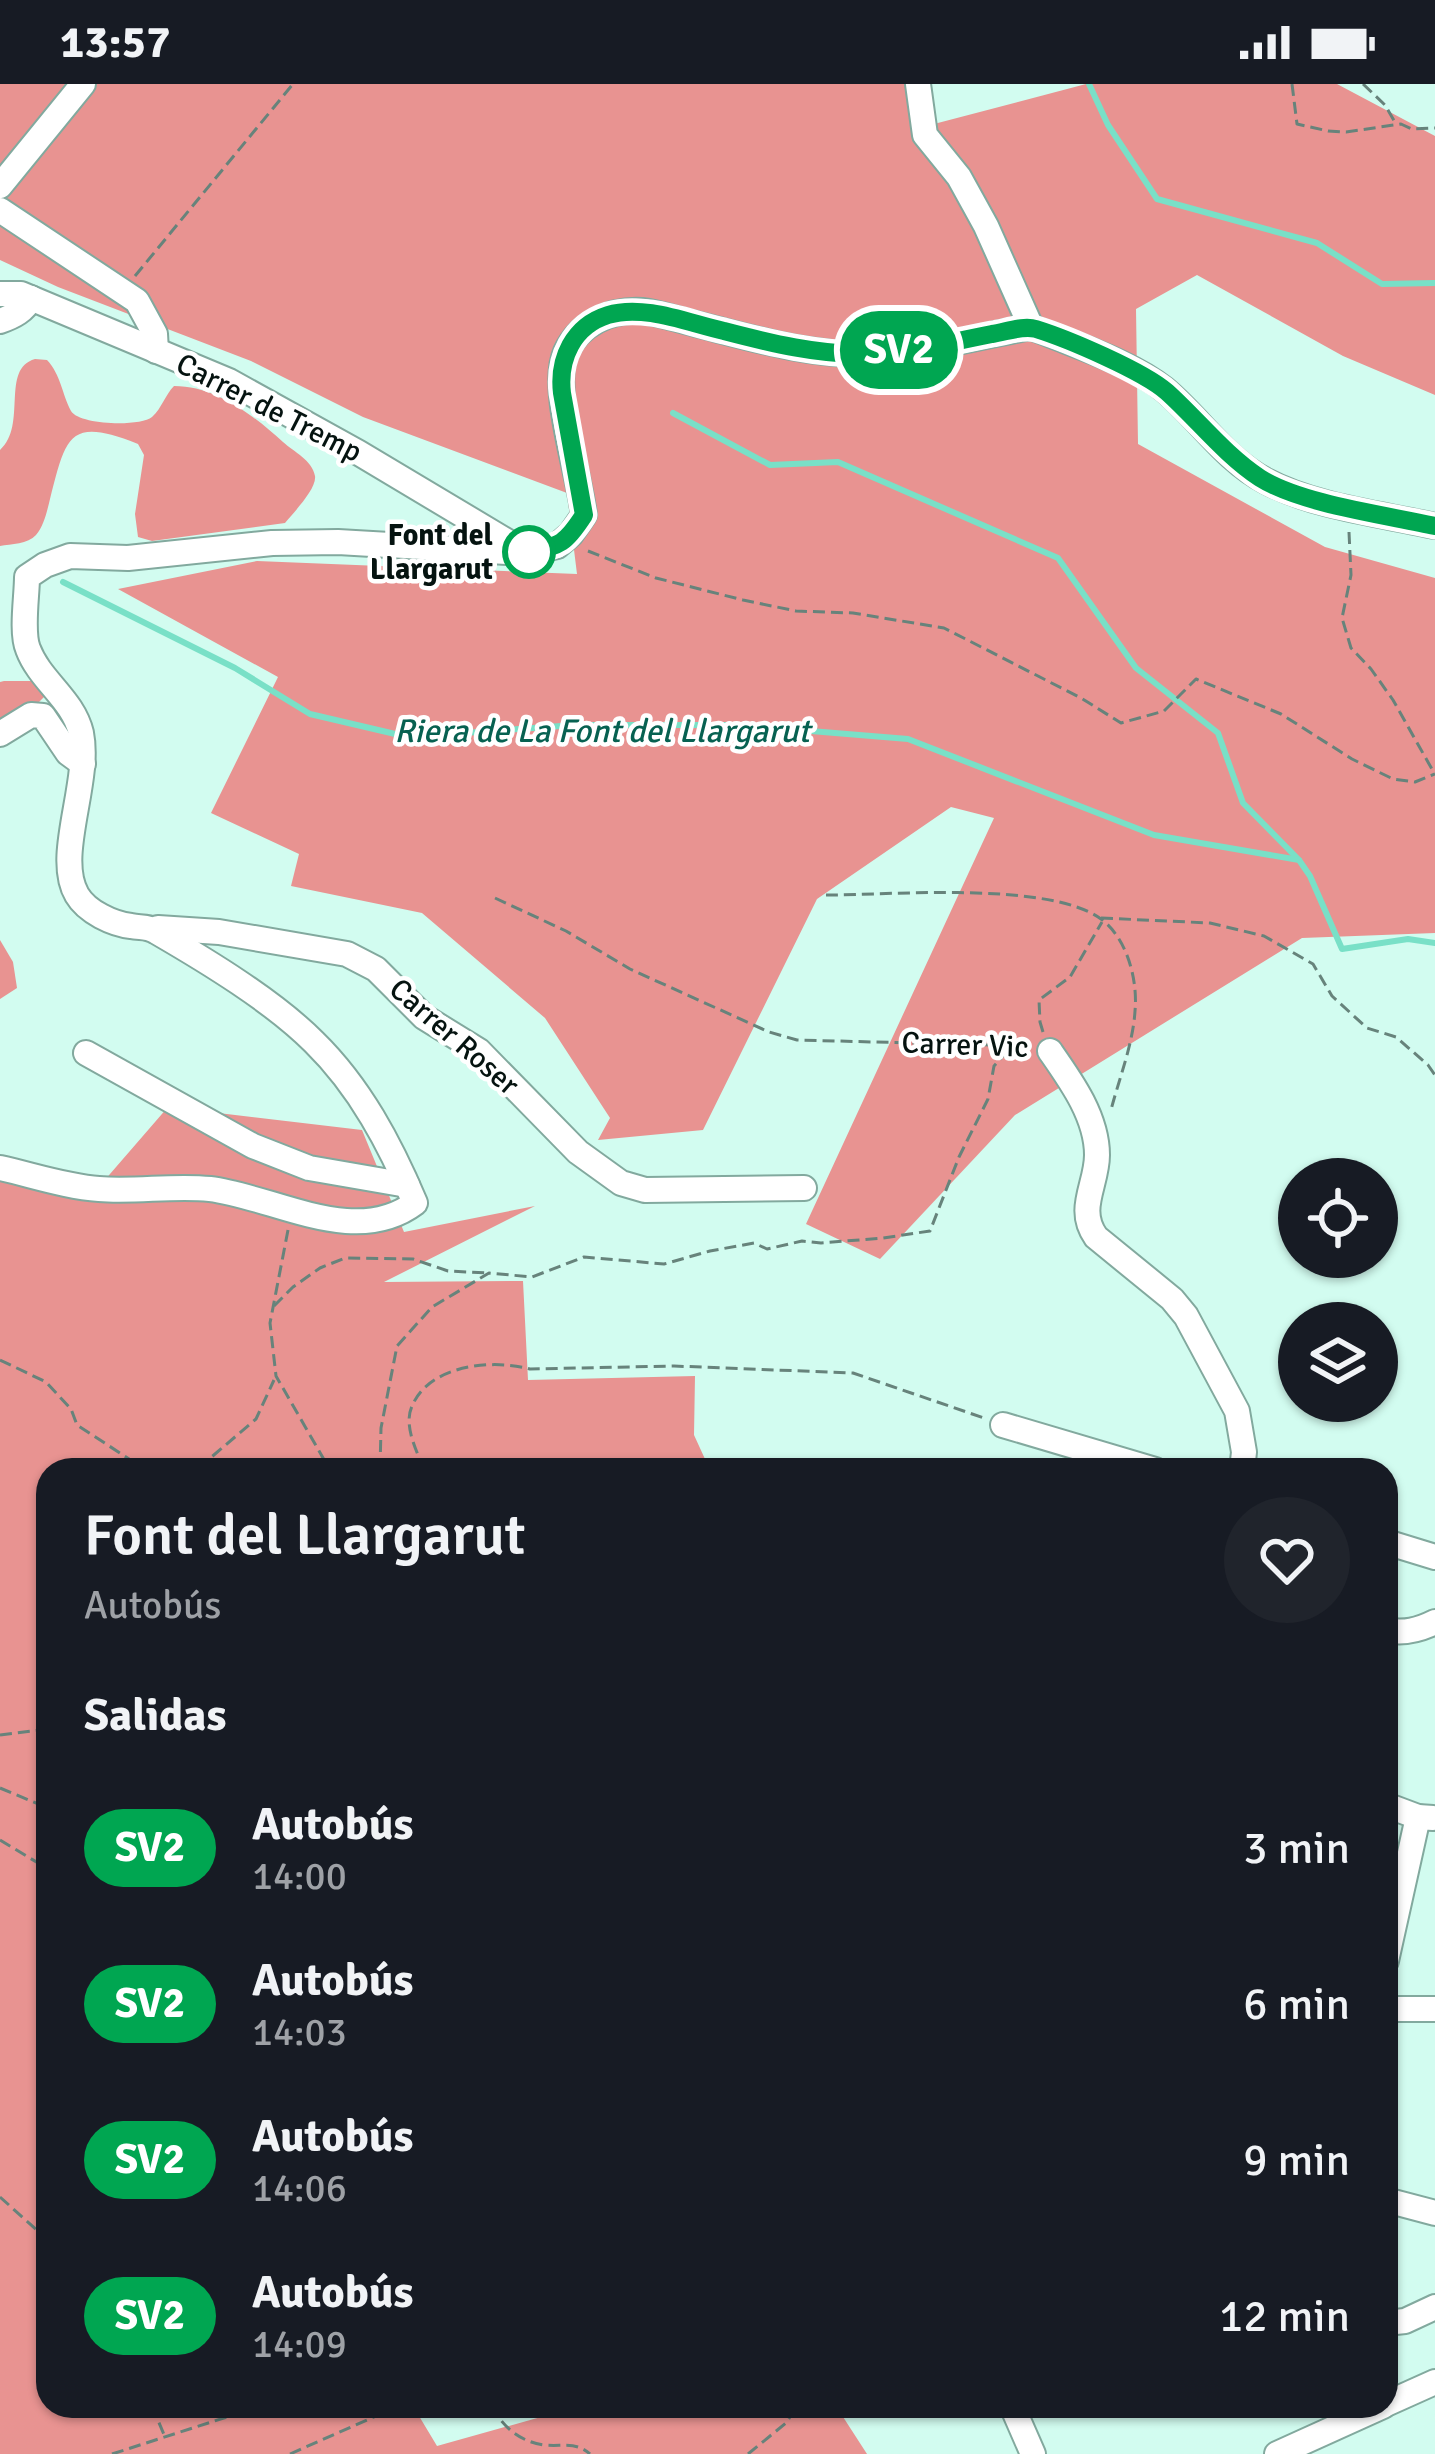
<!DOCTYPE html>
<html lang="es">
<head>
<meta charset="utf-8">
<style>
	:root { --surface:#171b24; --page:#20242c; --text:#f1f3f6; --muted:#9ea1a6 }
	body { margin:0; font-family:Signika,sans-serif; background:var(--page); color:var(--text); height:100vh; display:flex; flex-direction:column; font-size:45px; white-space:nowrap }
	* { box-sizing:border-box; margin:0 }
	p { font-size:39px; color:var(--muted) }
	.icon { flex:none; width:66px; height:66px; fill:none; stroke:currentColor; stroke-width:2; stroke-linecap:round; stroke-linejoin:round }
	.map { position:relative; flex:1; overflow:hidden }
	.drawer { position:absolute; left:36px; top:1374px; width:1362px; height:960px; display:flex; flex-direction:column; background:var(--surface); border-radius:36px; box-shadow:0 3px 9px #0004 }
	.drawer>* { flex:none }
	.badge { padding:0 24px; border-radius:39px; font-size:42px; line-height:78px }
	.fabs { position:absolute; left:1278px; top:1074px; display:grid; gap:24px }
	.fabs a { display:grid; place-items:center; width:120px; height:120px; border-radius:50%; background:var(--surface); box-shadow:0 3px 9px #0004; font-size:60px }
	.map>.badge { position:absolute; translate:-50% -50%; box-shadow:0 0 0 6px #fff }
	h2 { padding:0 48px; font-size:45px; line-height:108px }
	.round { display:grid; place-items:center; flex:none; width:126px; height:126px; border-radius:63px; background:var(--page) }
	.headline { display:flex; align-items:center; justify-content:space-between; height:204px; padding:0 48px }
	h1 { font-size:57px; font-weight:600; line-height:90px }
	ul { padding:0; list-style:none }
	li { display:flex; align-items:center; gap:36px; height:156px; padding:0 48px }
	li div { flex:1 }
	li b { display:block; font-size:45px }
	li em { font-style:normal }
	li .badge { min-width:132px; font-weight:700; text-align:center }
	.status { display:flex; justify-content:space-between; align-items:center; height:84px; padding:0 60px; background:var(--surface); direction:ltr }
	.status svg { height:33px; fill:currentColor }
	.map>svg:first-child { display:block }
	.forest { fill:#e89391 }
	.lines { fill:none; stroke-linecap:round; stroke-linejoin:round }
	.stream { stroke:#79e0c7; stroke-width:6 }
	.minor-casing { stroke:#82a99e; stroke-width:28 }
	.path { stroke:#67837b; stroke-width:3; stroke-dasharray:12 6; stroke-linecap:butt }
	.minor { stroke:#fff; stroke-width:24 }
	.line-casing { stroke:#fff; stroke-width:27 }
	.line { stroke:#00a651; stroke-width:18 }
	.stop-dot { fill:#fff; stroke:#00a651; stroke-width:6 }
	.labels { text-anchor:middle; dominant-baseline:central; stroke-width:9; stroke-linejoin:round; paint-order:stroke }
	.street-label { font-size:30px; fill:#051310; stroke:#fff }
	.stop-label { font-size:30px; font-weight:bold; fill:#051310; stroke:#fff; text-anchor:end }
	.water-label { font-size:33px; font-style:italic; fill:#076151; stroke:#fff }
</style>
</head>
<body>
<div class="status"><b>13:57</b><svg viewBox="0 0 49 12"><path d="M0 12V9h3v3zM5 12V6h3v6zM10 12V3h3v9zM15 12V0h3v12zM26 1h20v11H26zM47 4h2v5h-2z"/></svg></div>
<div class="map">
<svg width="1435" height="2370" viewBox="0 0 1435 2370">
	<rect width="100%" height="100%" fill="#d2fcf0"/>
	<g class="forest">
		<path d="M0,0H910L934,40L1086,0H1337L1435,52V311L1343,272L1197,191L1136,225L1138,360L1325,463L1435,494V849L1302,854L1015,1031L880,1175L806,1140L994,734L951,723L817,815L703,1046L598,1056L610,1034L545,934L422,829L291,802L299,770L211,729L278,593L118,505L257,477L577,490L567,409L363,333L251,277L58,203L0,176Z"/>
		<path d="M35,275L47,276C61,291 62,310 71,327C79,341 140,343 152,333C162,324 165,311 174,302C216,302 253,331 283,358C294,368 312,376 315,392C317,405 293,429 285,439L152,457L138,453L135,430L144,371L138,360C68,332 66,353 50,415C47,427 44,442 36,451C28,460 11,460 0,462V366C28,341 0,285 35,275Z"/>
		<path d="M4,597H32L44,603V613L37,620L0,642V598Z"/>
		<path d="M0,856L13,878L17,904L0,915Z"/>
		<path d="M168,1023L362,1046L404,1148L535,1122L384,1198L523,1197L528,1296L695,1292L694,1351L710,1386H48V2322H413L437,2362L580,2322H836L867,2370H0V1086L97,1105Z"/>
	</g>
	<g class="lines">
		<g class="stream">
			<path d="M1089,0L1108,41L1157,115L1317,159L1382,200L1435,199"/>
			<path d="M673,329L770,381L838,378L1058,474L1136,584L1218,649L1243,719L1299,776L1310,792L1342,865L1408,855L1435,859"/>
			<path d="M63,498L235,584L310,630L408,653L575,641H739L908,655L1154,751L1299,776"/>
		</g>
		<g class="minor-casing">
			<g id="minor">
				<path d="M918,0L925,51L959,93L986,142L1031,243"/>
				<path d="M0,102L83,0"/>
				<path d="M0,126L137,217L155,250L156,267"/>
				<path d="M0,210H21L229,297L359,369L518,464"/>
				<path d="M0,237C14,232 24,227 31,214"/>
				<path d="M1031,243C1073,261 1129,277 1164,305C1199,334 1225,376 1266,397C1315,423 1381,430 1435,442"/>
				<path d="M0,650L31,631L43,632L68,669L83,680"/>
				<path d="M158,844L219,848L347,870L376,885L424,933L479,967L578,1068L621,1099L645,1106L804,1104"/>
				<path d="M1050,967C1071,997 1097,1033 1097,1071C1097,1101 1076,1125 1096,1153L1172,1215L1186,1232L1237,1327L1244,1368L1242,1386"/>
				<path d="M86,969L253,1062L309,1084L407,1101"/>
				<path d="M0,1084C32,1091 67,1103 99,1105C136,1108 174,1101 210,1105C275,1113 355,1164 415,1119C390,1060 360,1003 314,958C273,917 207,877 157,848C148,842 141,844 131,842C113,840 87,828 77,811C54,772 91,699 81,649C73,615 40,597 28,565C21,548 27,512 27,493L45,481L70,472L128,474L272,459L338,458L525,469L557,462L571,450L584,431C579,389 550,304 566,268C579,240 611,225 642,227C660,229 678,236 696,240C751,254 810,272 868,270C922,268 978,253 1031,243"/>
				<path d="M1003,1341L1155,1386"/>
				<path d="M1386,1458L1435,1473"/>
				<path d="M1386,1546C1404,1550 1419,1546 1435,1538"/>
				<path d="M1386,1721L1418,1733L1433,1734"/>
				<path d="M1386,1877L1418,1733"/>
				<path d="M1386,1925H1435"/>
				<path d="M1386,2116L1435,2129"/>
				<path d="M1386,2239L1405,2237L1435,2223"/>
				<path d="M1386,2320L1435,2298"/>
				<path d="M1012,2322L1033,2370"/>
				<path d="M1277,2370L1383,2322"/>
			</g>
		</g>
		<g class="path">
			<path d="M1292,0L1297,40L1328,47L1346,48L1401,40L1412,45L1435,44"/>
			<path d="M1363,0L1385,21L1396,40"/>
			<path d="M135,192L293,0"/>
			<path d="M1349,448L1351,491L1342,534L1351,564L1371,585L1393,616L1433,687"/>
			<path d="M588,467L656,494L743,516L796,527L853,529L944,544L1081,614L1121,639L1164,627L1196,595L1281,630L1352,675L1393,695L1415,698L1435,690"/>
			<path d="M826,811C892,811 1049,797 1101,835C1127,854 1138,896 1135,927C1133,960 1119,995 1111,1026"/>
			<path d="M495,814L566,847L630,885L769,948L797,956L1030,962"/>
			<path d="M1101,834L1210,839L1264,852L1313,880L1332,912L1367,944L1396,953L1428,981L1435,991"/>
			<path d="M1043,948L1040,938L1039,916L1070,893L1102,838"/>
			<path d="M288,1146L270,1239L276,1292L330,1386"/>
			<path d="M274,1222L293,1203L320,1184L345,1174L413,1175L448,1187L487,1189"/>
			<path d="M0,1276L46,1298L71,1325L77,1341L146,1386"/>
			<path d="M201,1386L208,1376L256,1335L274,1296"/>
			<path d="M380,1386L381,1344L397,1262L432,1223L489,1189L532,1193L584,1173L664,1180L710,1167L754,1159L767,1165L802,1157L821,1159L883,1154L930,1147L959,1073L988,1015L994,982L1003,972L1031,969"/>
			<path d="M424,1386C417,1367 403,1342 412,1322C430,1280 493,1275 530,1285L674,1282L853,1289L984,1334"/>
			<path d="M0,1651L48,1645"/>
			<path d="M0,1704L48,1724"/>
			<path d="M0,1756L48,1785"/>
			<path d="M0,2113L48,2156"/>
			<path d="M152,2322L165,2353"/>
			<path d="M492,2322C502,2343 521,2358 544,2361C563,2363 575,2357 590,2370"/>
			<path d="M112,2370L261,2322"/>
			<path d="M290,2370L392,2325L428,2322"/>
			<path d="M748,2370L786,2339L797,2322"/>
		</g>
		<use href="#minor" class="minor"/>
	</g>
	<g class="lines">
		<g class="line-casing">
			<path id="line" d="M525,469C560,461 564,462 584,431L562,309C558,275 573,242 608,231C644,220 688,239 724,247C770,259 819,271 867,270C909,269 951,258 992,250C1006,248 1023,241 1036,245C1068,255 1143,287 1167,308C1198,336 1225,371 1260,394C1301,420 1386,431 1435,442"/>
		</g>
		<use href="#line" class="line"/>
	</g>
	<circle class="stop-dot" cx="529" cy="468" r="24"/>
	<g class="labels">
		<g class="street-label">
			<text transform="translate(269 324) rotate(27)">Carrer de Tremp</text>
			<text transform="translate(454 953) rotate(41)">Carrer Roser</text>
			<text transform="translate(965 961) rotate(2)">Carrer Vic</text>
		</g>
		<g class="stop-label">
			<text x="493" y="451">Font del<tspan x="493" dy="34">Llargarut</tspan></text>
		</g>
		<g class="water-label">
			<text x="602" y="647">Riera de La Font del Llargarut</text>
		</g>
	</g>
</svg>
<div class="fabs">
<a><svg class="icon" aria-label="locate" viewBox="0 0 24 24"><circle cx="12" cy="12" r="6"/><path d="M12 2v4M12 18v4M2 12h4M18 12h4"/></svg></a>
<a><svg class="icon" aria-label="layers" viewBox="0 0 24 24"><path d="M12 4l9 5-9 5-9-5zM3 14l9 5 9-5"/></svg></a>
</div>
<b class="badge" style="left:899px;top:266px;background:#00a651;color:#fff">SV2</b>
<section class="drawer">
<div class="headline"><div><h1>Font del Llargarut</h1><p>Autobús</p></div><a class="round"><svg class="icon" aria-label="heart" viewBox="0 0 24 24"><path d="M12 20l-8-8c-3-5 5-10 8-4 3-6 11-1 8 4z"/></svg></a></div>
<h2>Salidas</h2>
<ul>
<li><span class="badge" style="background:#00a651;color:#fff">SV2</span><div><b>Autobús</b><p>14:00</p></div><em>3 min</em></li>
<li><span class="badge" style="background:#00a651;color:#fff">SV2</span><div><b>Autobús</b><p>14:03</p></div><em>6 min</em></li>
<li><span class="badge" style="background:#00a651;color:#fff">SV2</span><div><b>Autobús</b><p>14:06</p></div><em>9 min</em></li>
<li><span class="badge" style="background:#00a651;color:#fff">SV2</span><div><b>Autobús</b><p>14:09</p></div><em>12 min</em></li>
</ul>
</section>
</div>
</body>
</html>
